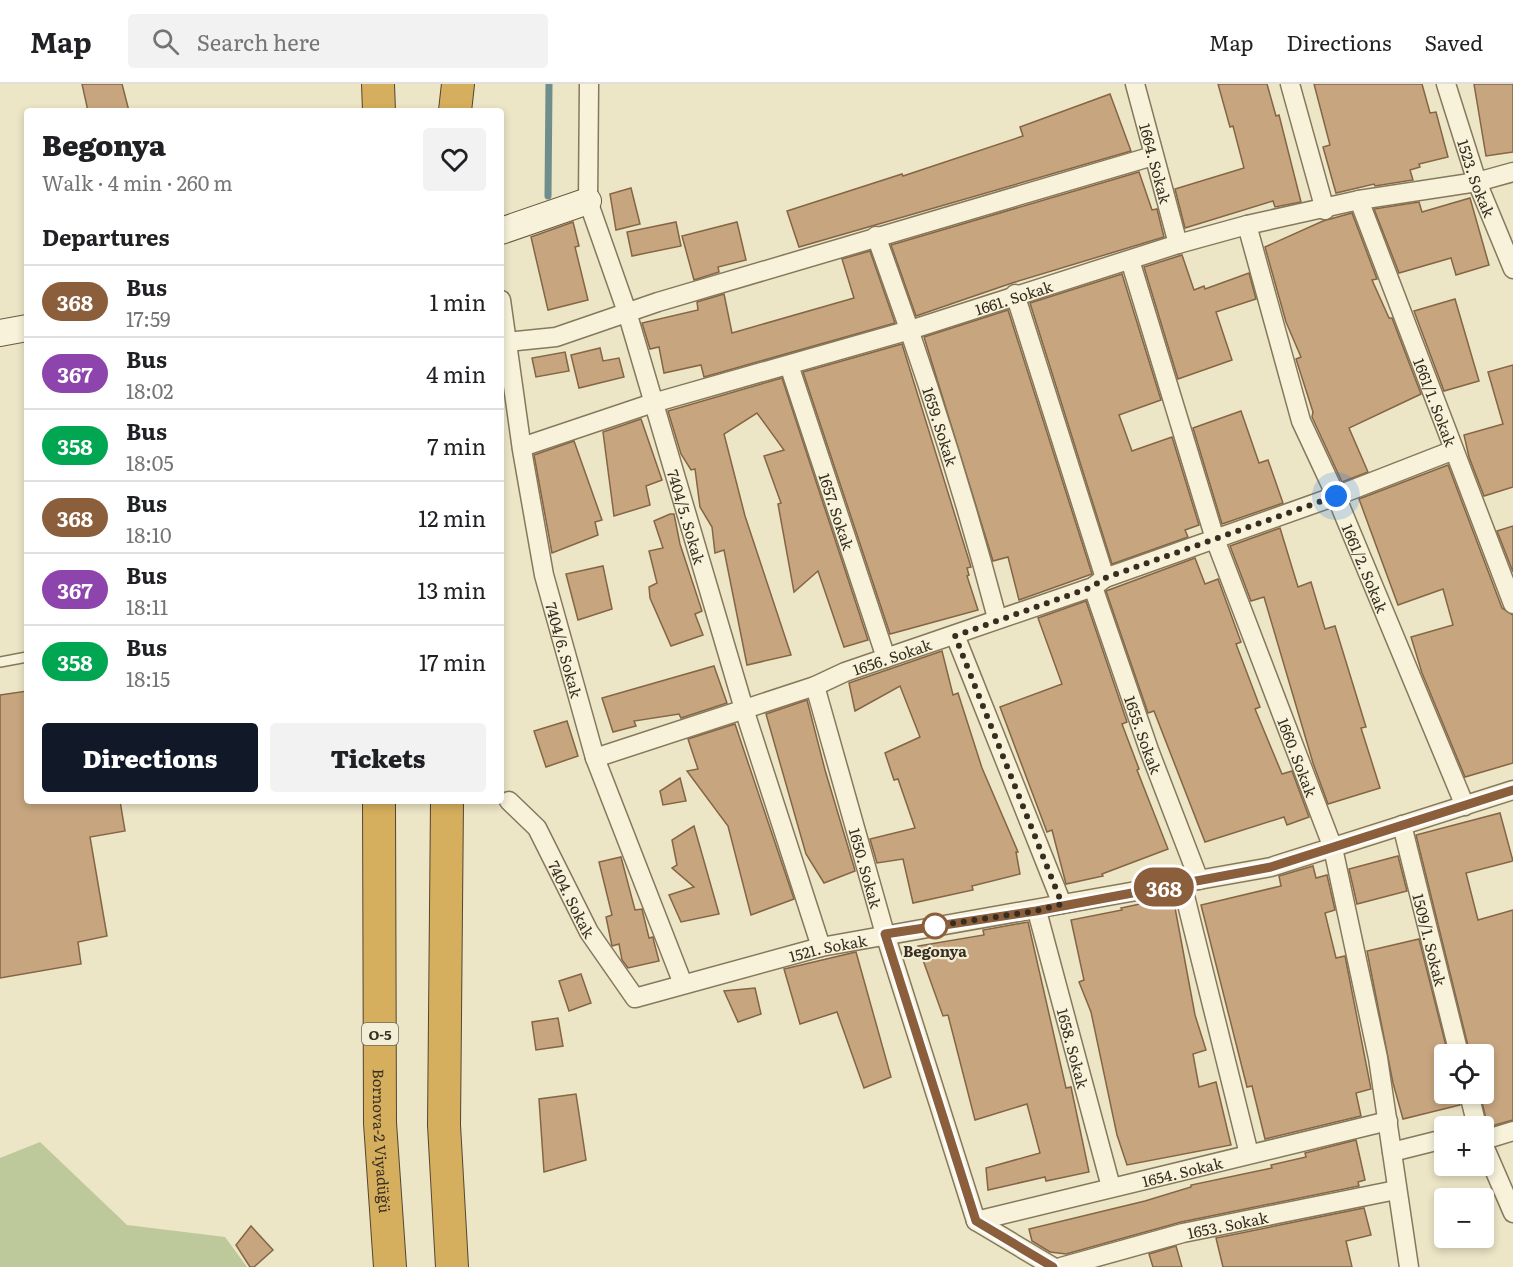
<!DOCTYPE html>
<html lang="en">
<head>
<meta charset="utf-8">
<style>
	:root { --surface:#fff; --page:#f2f2f2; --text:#202124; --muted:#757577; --line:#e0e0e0; --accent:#111827 }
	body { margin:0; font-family:Literata,serif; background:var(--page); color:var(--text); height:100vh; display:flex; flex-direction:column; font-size:22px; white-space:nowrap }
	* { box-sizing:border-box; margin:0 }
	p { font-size:20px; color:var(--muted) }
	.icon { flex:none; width:33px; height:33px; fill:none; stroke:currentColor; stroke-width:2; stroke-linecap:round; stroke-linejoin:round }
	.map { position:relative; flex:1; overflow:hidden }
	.side { position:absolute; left:24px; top:24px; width:480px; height:696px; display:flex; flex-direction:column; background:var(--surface); border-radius:6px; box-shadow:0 3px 9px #0003 }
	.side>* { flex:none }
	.badge { padding:0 12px; border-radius:20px; font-size:21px; line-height:39px }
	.buttons { position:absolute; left:1434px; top:960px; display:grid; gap:12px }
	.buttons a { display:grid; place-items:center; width:60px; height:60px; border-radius:6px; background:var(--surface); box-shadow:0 3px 9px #0003; font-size:30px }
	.you { position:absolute; width:30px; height:30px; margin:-15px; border:4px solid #fff; border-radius:50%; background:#1a73e8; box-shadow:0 0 0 9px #1a73e833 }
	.map>.badge { position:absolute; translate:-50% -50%; box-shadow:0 0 0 3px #fff }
	h2 { padding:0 18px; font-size:22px; line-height:54px }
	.round { display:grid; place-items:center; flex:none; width:63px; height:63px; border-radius:6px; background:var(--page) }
	.summary { display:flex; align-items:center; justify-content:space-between; height:102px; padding:0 18px }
	h1 { font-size:28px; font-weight:800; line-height:45px }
	.cta { display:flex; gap:12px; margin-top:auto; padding:12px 18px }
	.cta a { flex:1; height:69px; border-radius:6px; background:var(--accent); color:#fff; font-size:24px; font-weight:800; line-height:69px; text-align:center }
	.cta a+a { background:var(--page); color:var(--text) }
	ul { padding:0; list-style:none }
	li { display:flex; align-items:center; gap:18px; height:72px; padding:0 18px; border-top:2px solid var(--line) }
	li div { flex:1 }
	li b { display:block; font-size:22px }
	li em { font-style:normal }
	li .badge { min-width:66px; font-weight:700; text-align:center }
	header { display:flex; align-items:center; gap:36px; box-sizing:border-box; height:84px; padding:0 30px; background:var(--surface); border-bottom:2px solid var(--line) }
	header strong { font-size:28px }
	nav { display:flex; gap:33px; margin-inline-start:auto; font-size:21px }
	.search { width:420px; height:54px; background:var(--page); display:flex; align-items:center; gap:15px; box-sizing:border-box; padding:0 21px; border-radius:6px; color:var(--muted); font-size:22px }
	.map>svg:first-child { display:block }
	.green { fill:#bec99b }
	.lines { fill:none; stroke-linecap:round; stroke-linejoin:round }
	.stream { stroke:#6f8d8a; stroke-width:7 }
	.building { fill:#c7a67f; stroke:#846544; stroke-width:1.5 }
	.lane-casing { stroke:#86785d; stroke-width:12 }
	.street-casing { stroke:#86785d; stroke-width:21 }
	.secondary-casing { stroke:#685940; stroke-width:28 }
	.highway-casing { stroke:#544631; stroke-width:34 }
	.lane { stroke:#f7f2d9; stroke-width:9 }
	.street { stroke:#f7f2d9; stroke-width:18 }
	.secondary { stroke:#f7f2d9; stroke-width:26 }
	.highway { stroke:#d5af5d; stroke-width:32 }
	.line-casing { stroke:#fff; stroke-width:14 }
	.line { stroke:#8b5e3c; stroke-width:9 }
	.walk { stroke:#372e20; stroke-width:6; stroke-dasharray:0 10.8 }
	.stop-dot { fill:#fff; stroke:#8b5e3c; stroke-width:3 }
	.labels { text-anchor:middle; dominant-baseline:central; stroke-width:4.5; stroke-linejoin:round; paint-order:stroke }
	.shield { fill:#f3eed6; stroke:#6f6857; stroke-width:1.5 }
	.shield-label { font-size:14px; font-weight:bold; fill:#372e20 }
	.street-label { font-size:15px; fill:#372e20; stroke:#f3eed6 }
	.stop-label { font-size:15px; font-weight:bold; fill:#372e20; stroke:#f3eed6 }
</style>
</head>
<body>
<header>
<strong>Map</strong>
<div class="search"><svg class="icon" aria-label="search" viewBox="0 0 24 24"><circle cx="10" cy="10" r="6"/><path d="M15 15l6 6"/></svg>Search here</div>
<nav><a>Map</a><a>Directions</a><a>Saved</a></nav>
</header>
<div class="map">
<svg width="1513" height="1183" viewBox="0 0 1513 1183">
	<rect width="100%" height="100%" fill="#ece5c6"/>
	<path class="green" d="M40,1058L127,1141L225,1153L247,1183H0V1074Z"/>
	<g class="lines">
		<path class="stream" d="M548,112L549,0"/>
	</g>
	<g class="building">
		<path d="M82,0H122L129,27H88Z"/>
		<path d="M1218,0H1267L1276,32L1279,31L1301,118L1275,123L1273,117L1185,144L1175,105L1244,84L1233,42L1230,43Z"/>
		<path d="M1314,0H1422L1430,29L1436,28L1448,73L1419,80L1420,83L1410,86L1413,96L1375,102L1374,100L1336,109L1323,63L1330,61Z"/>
		<path d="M1474,0H1513V68L1486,72Z"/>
		<path d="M1110,10L1131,67L799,163L787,127L902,90L903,92L1023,52L1020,43Z"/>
		<path d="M1139,88L1152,126L1157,125L1164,153L1012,199L916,232L891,161Z"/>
		<path d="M631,104L640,140L616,146L610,110Z"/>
		<path d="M1470,114L1489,181L1456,191L1451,174L1399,189L1374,125L1419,118L1422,128Z"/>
		<path d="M1352,129L1377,195L1372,196L1389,234H1392L1421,310L1349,344L1368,388L1342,398L1312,333L1313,328L1296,275L1301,273L1286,238L1265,163L1323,137Z"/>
		<path d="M573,138L579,162L575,163L588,216L548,226L531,153Z"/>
		<path d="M676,138L681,162L632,172L627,148Z"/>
		<path d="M737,138L746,176L718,183L719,188L694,196L682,152Z"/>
		<path d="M870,167L895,239L704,293L701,281L664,289L659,263L650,265L642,239L698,226L697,218L724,210L732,249L854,214L842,175Z"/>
		<path d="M1182,171L1194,206L1204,202L1205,205L1249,189L1256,215L1216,228L1232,276L1178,295L1144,183Z"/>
		<path d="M1122,190L1161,316L1119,331L1132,367L1172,353L1199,441L1185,446L1188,453L1112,480L1030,219Z"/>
		<path d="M1455,215L1479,297L1444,307L1414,227Z"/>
		<path d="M1008,226L1092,490L1019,516L1008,473L993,477L924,253Z"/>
		<path d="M902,260L971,483L967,484L969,491L967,492L978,526L890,550L803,288Z"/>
		<path d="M600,264L603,277L619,274L624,293L579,304L571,271Z"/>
		<path d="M565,268L569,287L536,293L532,274Z"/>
		<path d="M1513,281V403L1484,412L1469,373L1464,351L1503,340L1488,288Z"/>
		<path d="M782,294L868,556L844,563L818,487L794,508L778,420L781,419L764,372L784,366L757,329L724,350L745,432L791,571L747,581L724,466L715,469L712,443L700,423L695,385L691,386L681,370L668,327Z"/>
		<path d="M1241,327L1259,379L1268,376L1283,419L1222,440L1193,344Z"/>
		<path d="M641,335L662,396L646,402L650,421L614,432L603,348Z"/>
		<path d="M574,357L602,436L595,438L598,451L552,469L534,371Z"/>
		<path d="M1448,381L1502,524L1513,531V679L1465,693L1422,589L1411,553L1453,541L1443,505L1398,521L1359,415Z"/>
		<path d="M670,430H674L680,460L702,527L695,530L703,551L671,562L650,514L649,503L657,499L649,467L663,464L654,437Z"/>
		<path d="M1513,442V488L1497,447Z"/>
		<path d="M1280,444L1298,503L1311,498L1325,545L1335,542L1366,643L1361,644L1380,704L1328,720L1313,679L1264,513L1251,517L1230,462Z"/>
		<path d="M1195,474L1205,500L1218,495L1241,558L1236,560L1260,623L1255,625L1282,690L1292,687L1309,733L1287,741L1284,733L1205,758L1154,627L1148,629L1106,507Z"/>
		<path d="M603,482L612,525L578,536L566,490Z"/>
		<path d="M1086,517L1127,638L1122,640L1139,685L1137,686L1168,765L1102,790L1103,792L1066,800L1052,746L1047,748L1000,623L1062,600L1038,534Z"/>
		<path d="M942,567L953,611L958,609L982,684L1018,768H1016L1020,790L972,802L973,806L913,819L903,775L877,779L870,755L915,744L898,695L894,696L885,669L920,653L900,602L855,627L849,599Z"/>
		<path d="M714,582L727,619L681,634L679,630L634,637L636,642L613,648L602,614Z"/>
		<path d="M27,607V717H120L125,747L90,753L107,852L78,858L81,880L0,894V611Z"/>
		<path d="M807,616L825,686L854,783L855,787L824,799L806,770L766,630Z"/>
		<path d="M567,637L578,672L546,683L534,647Z"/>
		<path d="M735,640L794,815L751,831L728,742L687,687L698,685L688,655Z"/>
		<path d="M680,694L686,717L663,721L660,707Z"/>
		<path d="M1500,729L1513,777L1466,789L1478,836L1513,826V1036L1488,1043L1480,1010H1484V970H1470L1416,751Z"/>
		<path d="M694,742L719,830L681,838L669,811L694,803L672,784L677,781L672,756Z"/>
		<path d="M1398,772L1407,807L1357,820L1349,785Z"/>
		<path d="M621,773L635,826L642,825L649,854L653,853L654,858L659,877L628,884L622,876L619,860L612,862L606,833L612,831L599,778Z"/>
		<path d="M1313,782L1316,794L1327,791L1335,826L1325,829L1336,874L1345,872L1371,1005L1356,1009L1361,1032L1265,1055L1252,1002L1247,1003L1201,821L1281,802L1279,792Z"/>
		<path d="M1173,813L1195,931L1206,966L1193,970L1199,1003L1216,998L1231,1061L1127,1081L1117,1051L1091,928L1079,898L1084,896L1071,836L1122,826L1121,824Z"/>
		<path d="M1028,838L1066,1004L1071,1003L1089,1088L1046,1097L1045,1093L988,1106L986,1084L1040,1069L1027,1020L975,1036L948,931L943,932L918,862L984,851L983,846Z"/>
		<path d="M1419,855L1448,970H1444V1010H1458L1460,1021L1403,1035L1393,999L1367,867Z"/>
		<path d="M856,868L891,993L864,1004L837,928L800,940L784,885Z"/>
		<path d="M581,890L591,919L569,927L559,897Z"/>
		<path d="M755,904L761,930L738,938L724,907Z"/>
		<path d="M558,934L563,962L536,966L532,938Z"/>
		<path d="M576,1010L586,1076L544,1088L539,1015Z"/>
		<path d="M1356,1056L1365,1096L1358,1098L1359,1102L1181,1138L1066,1170L1050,1168L1032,1157L1029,1145L1145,1117L1191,1103V1101L1272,1084L1271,1081L1306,1073L1305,1069Z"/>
		<path d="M1364,1124L1371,1151L1346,1157L1352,1183H1223L1216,1154Z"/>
		<path d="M251,1142L273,1166L254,1183H250L236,1161Z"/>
		<path d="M1176,1162L1182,1183H1153L1149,1170Z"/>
	</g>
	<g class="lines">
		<g class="lane-casing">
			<path id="lane" d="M0,578L27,573"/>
		</g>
		<g class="street-casing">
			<g id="street">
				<path id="s1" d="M589,0L588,117L627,228L744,625L821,863"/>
				<path id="s2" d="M1135,0L1178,160"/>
				<path d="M1290,0L1325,126"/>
				<path id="s3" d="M1446,0L1477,98L1513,185"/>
				<path id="s4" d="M1359,116L1513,520"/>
				<path id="s5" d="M1247,141L1301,337L1336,412L1465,722"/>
				<path id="s6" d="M876,152C922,278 963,405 997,534"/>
				<path id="s7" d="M1130,176L1215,455L1333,764L1378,974L1409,1183"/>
				<path d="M1015,210L1105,494"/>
				<path id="s8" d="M501,216L522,366L544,491L595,674L683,900"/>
				<path d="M507,258L556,253L658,218L1153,72"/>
				<path id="s9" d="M789,281L886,574"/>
				<path id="s10" d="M522,363L653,319L910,246L1178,160L1247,141L1359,116L1477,98L1513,88"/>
				<path id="s11" d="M1093,503L1149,666L1199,796"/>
				<path d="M955,551L1062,820"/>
				<path id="s12" d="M815,602L885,850L976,1137"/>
				<path id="s13" d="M595,674L815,602L845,588L1093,503L1105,494L1336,412L1454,366"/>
				<path id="s14" d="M509,717L537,744L589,848L635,914L821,863L1271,783L1513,706"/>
				<path id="s15" d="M1402,741L1459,970"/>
				<path d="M1182,800L1249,1070"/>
				<path id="s16" d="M1037,827L1111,1103"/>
				<path d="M1469,1010L1477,1042"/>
				<path d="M1484,1056L1513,1047"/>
				<path d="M1484,1062L1513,1129"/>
				<path d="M1392,1068L1444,1055"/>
				<path id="s17" d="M976,1137L1388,1037"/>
				<path d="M976,1137L1053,1183"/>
				<path id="s18" d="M1061,1183L1183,1149L1396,1106"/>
			</g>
		</g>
		<g class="secondary-casing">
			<g id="secondary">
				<path d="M501,147L588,117"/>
				<path d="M0,249L27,244"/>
			</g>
		</g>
		<g class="highway-casing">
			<g id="highway">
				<path d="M378,0L379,27"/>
				<path d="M455,27L458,0"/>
				<path id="s19" d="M379,717L380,1039L390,1183"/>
				<path d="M447,717L444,1041L452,1183"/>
			</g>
		</g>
		<use href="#lane" class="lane"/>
		<use href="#street" class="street"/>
		<use href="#secondary" class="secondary"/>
		<use href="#highway" class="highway"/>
	</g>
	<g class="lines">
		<g class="line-casing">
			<path id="line" d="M1053,1183L976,1137L885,850L1036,827L1271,783L1513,706"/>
		</g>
		<use href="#line" class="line"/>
		<path class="walk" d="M935,842L928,843L1036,827L1062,820L955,552L1092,503L1105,494L1336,412"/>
	</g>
	<circle class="stop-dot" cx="935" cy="842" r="12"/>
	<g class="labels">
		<rect class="shield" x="362" y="939" width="36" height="22" rx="4.5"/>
		<g class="shield-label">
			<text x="380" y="950">O-5</text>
		</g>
		<g class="street-label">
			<text stroke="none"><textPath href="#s2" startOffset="82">1664. Sokak</textPath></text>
			<text stroke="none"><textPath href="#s3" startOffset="99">1523. Sokak</textPath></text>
			<text stroke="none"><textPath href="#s10" startOffset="514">1661. Sokak</textPath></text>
			<text stroke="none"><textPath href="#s4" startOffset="216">1661/1. Sokak</textPath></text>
			<text stroke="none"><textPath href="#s6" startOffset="201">1659. Sokak</textPath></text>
			<text stroke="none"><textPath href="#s9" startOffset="154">1657. Sokak</textPath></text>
			<text stroke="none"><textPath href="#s1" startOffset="448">7404/5. Sokak</textPath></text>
			<text stroke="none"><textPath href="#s5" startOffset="364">1661/2. Sokak</textPath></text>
			<text stroke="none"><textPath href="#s8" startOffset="356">7404/6. Sokak</textPath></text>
			<text stroke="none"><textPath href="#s13" startOffset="314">1656. Sokak</textPath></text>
			<text stroke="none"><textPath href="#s11" startOffset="156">1655. Sokak</textPath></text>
			<text stroke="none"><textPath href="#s7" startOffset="525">1660. Sokak</textPath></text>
			<text stroke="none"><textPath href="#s12" startOffset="189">1650. Sokak</textPath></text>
			<text stroke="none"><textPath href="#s14" startOffset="118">7404. Sokak</textPath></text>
			<text stroke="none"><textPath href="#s15" startOffset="118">1509/1. Sokak</textPath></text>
			<text stroke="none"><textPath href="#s14" startOffset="435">1521. Sokak</textPath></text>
			<text stroke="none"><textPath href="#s16" startOffset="142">1658. Sokak</textPath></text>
			<text stroke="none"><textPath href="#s19" startOffset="340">Bornova-2 Viyadüğü</textPath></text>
			<text stroke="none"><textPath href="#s17" startOffset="212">1654. Sokak</textPath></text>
			<text stroke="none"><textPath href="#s18" startOffset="172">1653. Sokak</textPath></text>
		</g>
		<g class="stop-label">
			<text x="935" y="866">Begonya</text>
		</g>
	</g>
</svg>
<div class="buttons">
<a><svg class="icon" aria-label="locate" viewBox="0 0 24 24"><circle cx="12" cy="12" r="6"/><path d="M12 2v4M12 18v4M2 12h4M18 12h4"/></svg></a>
<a>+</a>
<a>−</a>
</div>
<div class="you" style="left:1336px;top:412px"></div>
<b class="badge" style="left:1164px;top:803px;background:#8b5e3c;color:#fff">368</b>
<section class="side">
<div class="summary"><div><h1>Begonya</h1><p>Walk · 4 min · 260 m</p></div><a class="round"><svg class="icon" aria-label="heart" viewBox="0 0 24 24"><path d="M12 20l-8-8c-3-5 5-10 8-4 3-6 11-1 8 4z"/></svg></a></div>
<h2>Departures</h2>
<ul>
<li><span class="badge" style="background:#8b5e3c;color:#fff">368</span><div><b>Bus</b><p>17:59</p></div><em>1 min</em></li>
<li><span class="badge" style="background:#8e44ad;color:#fff">367</span><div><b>Bus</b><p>18:02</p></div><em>4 min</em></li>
<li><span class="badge" style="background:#00a651;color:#fff">358</span><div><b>Bus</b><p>18:05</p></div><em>7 min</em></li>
<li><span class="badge" style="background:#8b5e3c;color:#fff">368</span><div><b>Bus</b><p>18:10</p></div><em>12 min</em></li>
<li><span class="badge" style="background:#8e44ad;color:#fff">367</span><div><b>Bus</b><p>18:11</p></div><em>13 min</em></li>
<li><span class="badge" style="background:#00a651;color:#fff">358</span><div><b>Bus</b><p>18:15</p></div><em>17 min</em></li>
</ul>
<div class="cta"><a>Directions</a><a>Tickets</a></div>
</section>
</div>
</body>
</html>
